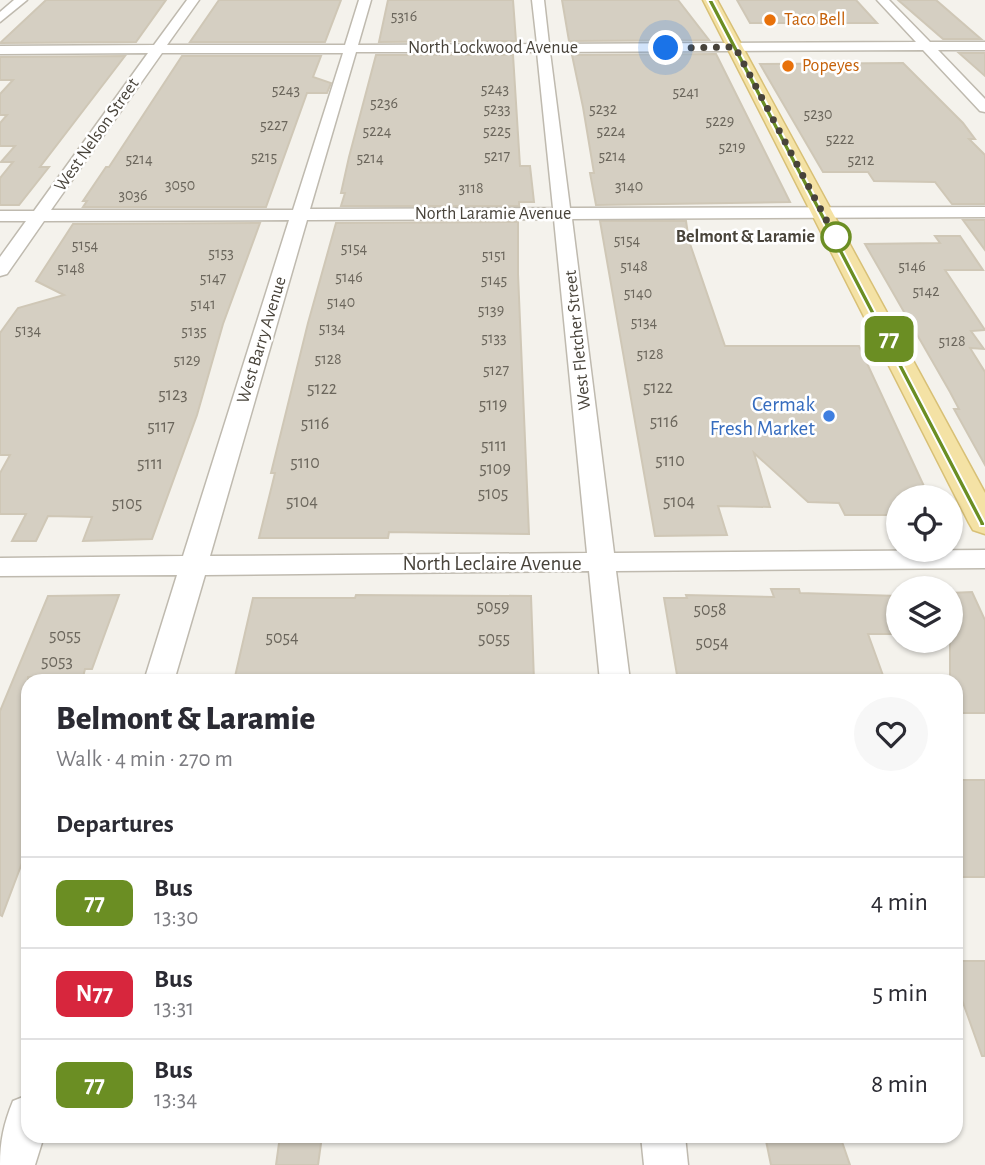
<!DOCTYPE html>
<html lang="en">
<head>
<meta charset="utf-8">
<style>
	:root { --surface:#fff; --page:#f7f7f7; --text:#2b2b33; --muted:#7c7c81; --line:#e1e1e2 }
	body { margin:0; font-family:"Alegreya Sans",sans-serif; background:var(--page); color:var(--text); height:100vh; display:flex; flex-direction:column; font-size:26px; white-space:nowrap }
	* { box-sizing:border-box; margin:0 }
	p { font-size:23px; color:var(--muted) }
	.icon { flex:none; width:38px; height:38px; fill:none; stroke:currentColor; stroke-width:2; stroke-linecap:round; stroke-linejoin:round }
	.map { position:relative; flex:1; overflow:hidden }
	.side { position:absolute; left:21px; top:674px; width:942px; height:469px; display:flex; flex-direction:column; background:var(--surface); border-radius:21px; box-shadow:0 2px 5px #0004 }
	.side>* { flex:none }
	.badge { padding:0 14px; border-radius:10px; font-size:24px; line-height:46px }
	.buttons { position:absolute; left:886px; top:485px; display:grid; gap:14px }
	.buttons a { display:grid; place-items:center; width:77px; height:77px; border-radius:50%; background:var(--surface); box-shadow:0 2px 5px #0004; font-size:35px }
	.you { position:absolute; width:35px; height:35px; margin:-18px; border:5px solid #fff; border-radius:50%; background:#1a73e8; box-shadow:0 0 0 10px #1a73e833 }
	.map>.badge { position:absolute; translate:-50% -50%; box-shadow:0 0 0 4px #fff }
	h2 { padding:0 35px; font-size:26px; line-height:63px }
	.round { display:grid; place-items:center; flex:none; width:74px; height:74px; border-radius:37px; background:var(--page) }
	.headline { display:flex; align-items:center; justify-content:space-between; height:119px; padding:0 35px }
	h1 { font-size:33px; font-weight:800; line-height:52px }
	ul { padding:0; list-style:none }
	li { display:flex; align-items:center; gap:21px; height:91px; padding:0 35px; border-top:2px solid var(--line) }
	li div { flex:1 }
	li b { display:block; font-size:26px }
	li em { font-style:normal }
	li .badge { min-width:77px; font-weight:700; text-align:center }
	.map>svg:first-child { display:block }
	.building { fill:#d5cfc2; stroke:#cfc7b6; stroke-width:2 }
	.lines { fill:none; stroke-linecap:round; stroke-linejoin:round }
	.minor-casing { stroke:#bfbaaf; stroke-width:3 }
	.major-casing { stroke:#d8c076; stroke-width:3 }
	.minor { fill:#fff; fill-rule:evenodd }
	.major { fill:#f4e2a5; fill-rule:evenodd }
	.line { fill:#6b8e23; stroke:#fff; stroke-width:2 }
	.walk { stroke:#48433a; stroke-width:7; stroke-dasharray:0 12.6 }
	.food-dot { fill:#e8710a; stroke:#fff; stroke-width:2.5 }
	.stop-dot { fill:#fff; stroke:#6b8e23; stroke-width:3.5 }
	.shop-dot { fill:#3f7fe0; stroke:#fff; stroke-width:2.5 }
	.labels { text-anchor:middle; dominant-baseline:central; stroke-width:5; stroke-linejoin:round; paint-order:stroke }
	.far-number-label { font-size:16px; fill:#6b665c }
	.far-food-label { font-size:18px; fill:#c56008; stroke:#fff; text-anchor:start }
	.far-street-label { font-size:18px; fill:#48433a; stroke:#fff }
	.far-stop-label { font-size:18px; font-weight:bold; fill:#48433a; stroke:#fff; text-anchor:end }
	.number-label { font-size:18px; fill:#6b665c }
	.shop-label { font-size:21px; fill:#366cbe; stroke:#fff; text-anchor:end }
	.street-label { font-size:21px; fill:#48433a; stroke:#fff }
</style>
</head>
<body>
<div class="map">
<svg width="985" height="1165" viewBox="0 0 985 1165">
	<rect width="100%" height="100%" fill="#f4f2ec"/>
	<g class="building">
		<path d="M46,0H166L136,42L0,43Z"/>
		<path d="M219,0H341L325,42H190Z"/>
		<path d="M388,0H513L516,41L379,42Z"/>
		<path d="M562,0H678L709,40L569,41Z"/>
		<path d="M737,0H856L877,23H750Z"/>
		<path d="M898,0H936L981,39H943Z"/>
		<path d="M959,53H985V76Z"/>
		<path d="M716,54L790,202L596,205L590,173H594L583,107L572,55Z"/>
		<path d="M376,55H513L520,166H530L534,202H519V206H341L345,193H341L349,157Z"/>
		<path d="M125,56L40,167H49L19,205H0V178L13,162H1L15,146H0V123L7,115H0V94L13,80H0V57Z"/>
		<path d="M182,56H321L313,77L331,83L327,93H307L266,207H83L87,201H83L106,167H109Z"/>
		<path d="M903,63L963,123L975,139H969L985,155V204H952L935,182L874,181L868,172H823L760,64Z"/>
		<path d="M963,220H985V250Z"/>
		<path d="M600,221H686L689,241L725,346H859L929,497H898V515H845L839,503L808,502L754,453L770,507L718,506L727,535L655,536Z"/>
		<path d="M518,222V274L529,534L389,532L388,538H259L275,473H271L308,323L336,223Z"/>
		<path d="M260,223L223,324L197,415L152,539L83,541L92,517L48,516L36,541H12L26,514H0V473L10,455H0V333L18,308L64,295L36,281L73,224Z"/>
		<path d="M935,236H960L983,270H945L985,330L971,331L984,349L970,348L985,372V465L954,409H959L950,392L865,244L940,243Z"/>
		<path d="M771,589H799L800,593L898,596V634H868L885,681H678L664,598H687L686,595L774,597Z"/>
		<path d="M972,592L985,620V713H956V681H950V593Z"/>
		<path d="M119,595L92,669H85L83,677H28V855H25L2,916L0,915V711L48,596Z"/>
		<path d="M356,595L531,596L534,681H234L253,598H355Z"/>
		<rect x="956" y="780" width="29" height="97"/>
		<path d="M956,961H985V1056H982L961,997H956Z"/>
		<path d="M280,1136H322L318,1165H276Z"/>
		<path d="M765,1136H840L850,1165H771Z"/>
	</g>
	<g class="lines">
		<g class="minor-casing">
			<g id="minor">
				<path d="M14,0H27L0,22V12Z"/>
				<path d="M187,0H199L167,45H345L359,0H371L358,45L537,44L532,0H544L549,44L916,42L877,0H889L930,42H985V50H938L985,99V112L980,111L923,50L550,52L570,208L985,207V217L572,219L614,553L985,550V568L616,571L630,681H600L589,571L205,575L174,681H144L177,575L0,576V558L183,556L289,220L44,221L7,274L0,276V257L26,221H0V211H34L148,53L0,54V46L154,45ZM356,52H537L553,208L310,209ZM162,53H343L293,210H51ZM554,219L587,553L210,556L307,220Z"/>
				<path d="M28,1095V1136H44L35,1165H0C0,1141 4,1123 13,1101Z"/>
				<path d="M641,1136H685L688,1165H644Z"/>
			</g>
		</g>
		<g class="major-casing">
			<path id="major" d="M703,0H717L985,493V534L973,530L969,523Z"/>
		</g>
		<use href="#minor" class="minor"/>
		<use href="#major" class="major"/>
	</g>
	<path class="line" d="M707,0H713L985,523V526H980L979,523Z"/>
	<g class="lines">
		<path class="walk" d="M666,48L735,47L839,244L836,237"/>
	</g>
	<g class="food-dot">
		<circle cx="770" cy="20" r="7"/>
		<circle cx="788" cy="66" r="7"/>
	</g>
	<circle class="stop-dot" cx="836" cy="237" r="14"/>
	<circle class="shop-dot" cx="829" cy="416" r="7"/>
	<g class="labels">
		<g class="far-number-label">
			<text x="404" y="16">5316</text>
			<text x="495" y="89">5243</text>
			<text x="286" y="90">5243</text>
			<text x="686" y="92">5241</text>
			<text x="384" y="103">5236</text>
			<text x="497" y="109">5233</text>
			<text x="603" y="109">5232</text>
			<text x="818" y="114">5230</text>
			<text x="720" y="121">5229</text>
			<text x="274" y="125">5227</text>
			<text x="377" y="131">5224</text>
			<text x="497" y="131">5225</text>
			<text x="611" y="131">5224</text>
			<text x="840" y="139">5222</text>
			<text x="732" y="147">5219</text>
			<text x="497" y="156">5217</text>
			<text x="612" y="156">5214</text>
			<text x="264" y="157">5215</text>
			<text x="370" y="158">5214</text>
			<text x="139" y="159">5214</text>
			<text x="861" y="160">5212</text>
			<text x="180" y="185">3050</text>
			<text x="629" y="186">3140</text>
			<text x="471" y="188">3118</text>
			<text x="133" y="195">3036</text>
			<text x="627" y="240">5154</text>
			<text x="85" y="245">5154</text>
			<text x="354" y="248">5154</text>
			<text x="221" y="253">5153</text>
			<text x="494" y="255">5151</text>
			<text x="634" y="266">5148</text>
			<text x="912" y="266">5146</text>
			<text x="71" y="268">5148</text>
			<text x="349" y="277">5146</text>
			<text x="213" y="278">5147</text>
			<text x="494" y="280">5145</text>
			<text x="926" y="291">5142</text>
			<text x="638" y="293">5140</text>
			<text x="341" y="302">5140</text>
			<text x="203" y="304">5141</text>
			<text x="491" y="310">5139</text>
			<text x="644" y="322">5134</text>
			<text x="332" y="328">5134</text>
			<text x="28" y="330">5134</text>
			<text x="194" y="331">5135</text>
			<text x="494" y="338">5133</text>
			<text x="952" y="341">5128</text>
			<text x="650" y="354">5128</text>
			<text x="328" y="359">5128</text>
			<text x="187" y="360">5129</text>
			<text x="496" y="370">5127</text>
		</g>
		<g class="far-food-label">
			<text x="784" y="20">Taco Bell</text>
			<text x="802" y="66">Popeyes</text>
		</g>
		<g class="far-street-label">
			<text x="493" y="48">North Lockwood Avenue</text>
			<text transform="translate(97 135) rotate(-55)">West Nelson Street</text>
			<text x="493" y="214">North Laramie Avenue</text>
			<text transform="translate(262 340) rotate(-73)">West Barry Avenue</text>
			<text transform="translate(578 340) rotate(-96)">West Fletcher Street</text>
		</g>
		<g class="far-stop-label">
			<text x="815" y="237">Belmont &amp; Laramie</text>
		</g>
		<g class="number-label">
			<text x="658" y="388">5122</text>
			<text x="322" y="389">5122</text>
			<text x="173" y="395">5123</text>
			<text x="493" y="405">5119</text>
			<text x="664" y="422">5116</text>
			<text x="315" y="424">5116</text>
			<text x="161" y="427">5117</text>
			<text x="494" y="446">5111</text>
			<text x="670" y="461">5110</text>
			<text x="305" y="463">5110</text>
			<text x="150" y="464">5111</text>
			<text x="495" y="469">5109</text>
			<text x="493" y="494">5105</text>
			<text x="302" y="502">5104</text>
			<text x="679" y="502">5104</text>
			<text x="127" y="504">5105</text>
			<text x="493" y="607">5059</text>
			<text x="710" y="610">5058</text>
			<text x="65" y="636">5055</text>
			<text x="282" y="638">5054</text>
			<text x="494" y="639">5055</text>
			<text x="712" y="643">5054</text>
			<text x="57" y="662">5053</text>
		</g>
		<g class="shop-label">
			<text x="815" y="404">Cermak<tspan x="815" dy="24">Fresh Market</tspan></text>
		</g>
		<g class="street-label">
			<text x="492" y="563">North Leclaire Avenue</text>
		</g>
	</g>
</svg>
<div class="buttons">
<a><svg class="icon" aria-label="locate" viewBox="0 0 24 24"><circle cx="12" cy="12" r="6"/><path d="M12 2v4M12 18v4M2 12h4M18 12h4"/></svg></a>
<a><svg class="icon" aria-label="layers" viewBox="0 0 24 24"><path d="M12 4l9 5-9 5-9-5zM3 14l9 5 9-5"/></svg></a>
</div>
<div class="you" style="left:666px;top:48px"></div>
<b class="badge" style="left:889px;top:339px;background:#6b8e23;color:#fff">77</b>
<section class="side">
<div class="headline"><div><h1>Belmont &amp; Laramie</h1><p>Walk · 4 min · 270 m</p></div><a class="round"><svg class="icon" aria-label="heart" viewBox="0 0 24 24"><path d="M12 20l-8-8c-3-5 5-10 8-4 3-6 11-1 8 4z"/></svg></a></div>
<h2>Departures</h2>
<ul>
<li><span class="badge" style="background:#6b8e23;color:#fff">77</span><div><b>Bus</b><p>13:30</p></div><em>4 min</em></li>
<li><span class="badge" style="background:#d7263d;color:#fff">N77</span><div><b>Bus</b><p>13:31</p></div><em>5 min</em></li>
<li><span class="badge" style="background:#6b8e23;color:#fff">77</span><div><b>Bus</b><p>13:34</p></div><em>8 min</em></li>
</ul>
</section>
</div>
</body>
</html>
